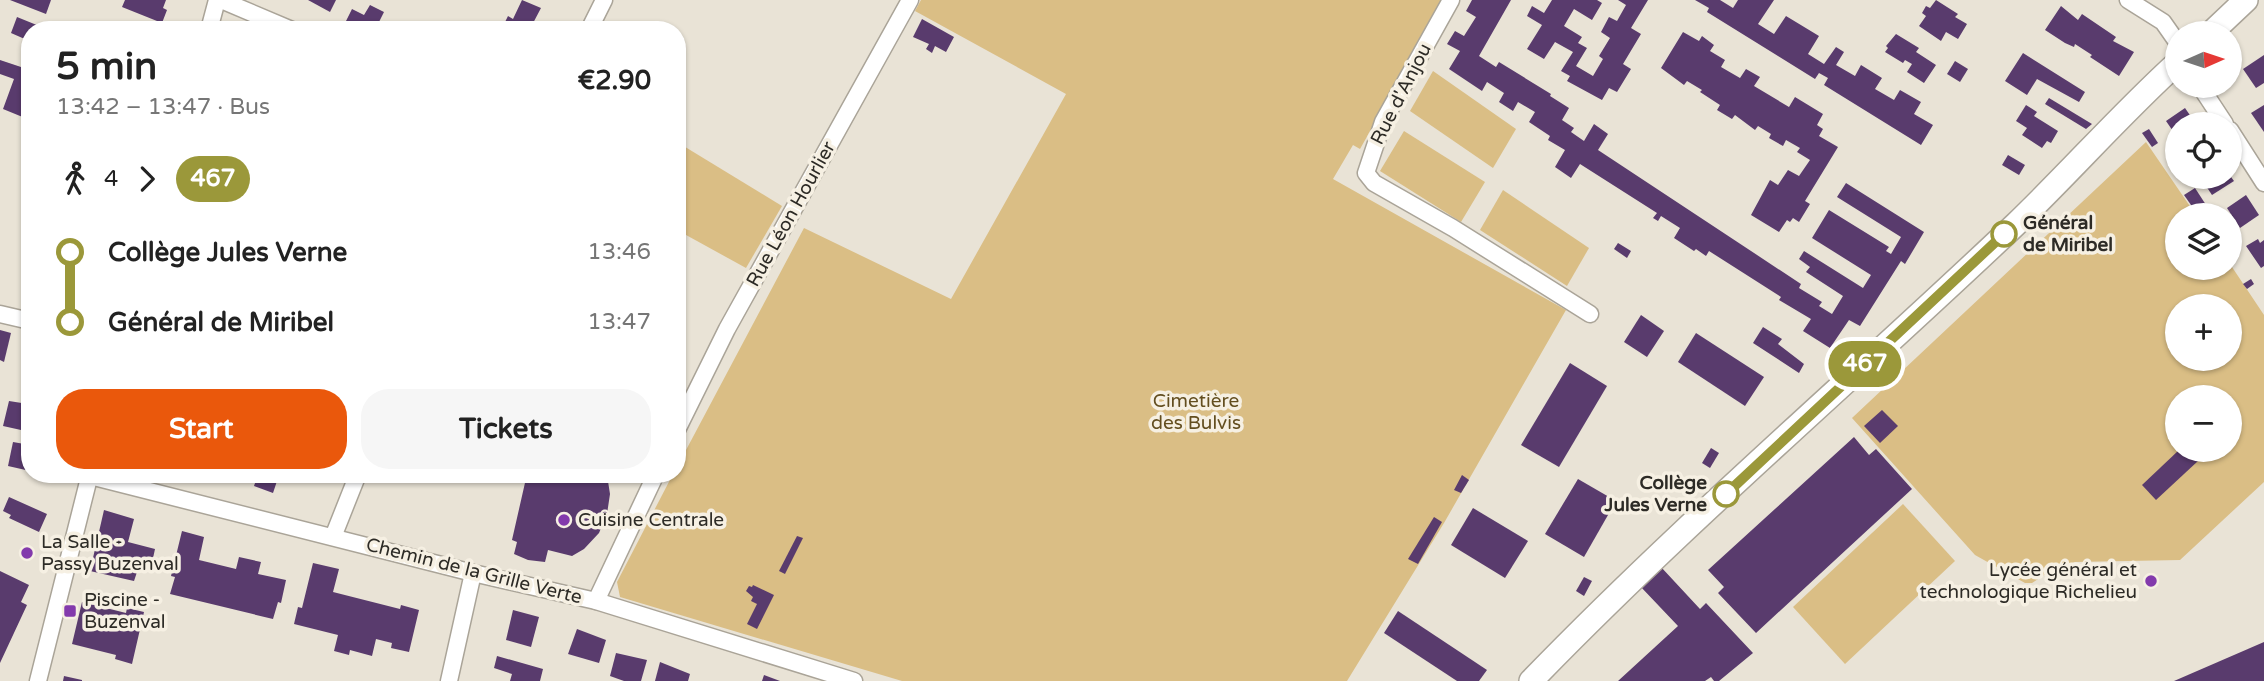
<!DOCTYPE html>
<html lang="en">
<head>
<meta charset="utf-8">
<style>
	:root { --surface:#fff; --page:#f6f6f6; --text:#222; --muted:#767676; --accent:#ea580c }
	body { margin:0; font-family:"Varela Round",sans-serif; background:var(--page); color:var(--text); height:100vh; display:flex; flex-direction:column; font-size:26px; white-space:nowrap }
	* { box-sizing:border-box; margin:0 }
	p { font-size:23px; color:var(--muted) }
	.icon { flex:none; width:38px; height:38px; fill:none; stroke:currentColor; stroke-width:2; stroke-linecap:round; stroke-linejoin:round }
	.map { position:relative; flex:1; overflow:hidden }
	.drawer { position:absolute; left:21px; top:21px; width:665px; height:462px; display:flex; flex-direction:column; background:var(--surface); border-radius:28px; box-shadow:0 2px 5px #0004 }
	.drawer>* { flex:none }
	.badge { padding:0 14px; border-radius:23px; font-size:24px; line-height:46px }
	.needle { width:46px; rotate:87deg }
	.tools { position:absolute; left:2165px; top:21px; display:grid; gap:14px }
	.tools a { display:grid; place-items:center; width:77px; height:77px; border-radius:50%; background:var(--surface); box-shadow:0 2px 5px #0004; font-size:35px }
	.map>.badge { position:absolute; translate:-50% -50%; box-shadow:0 0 0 4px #fff }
	.legs { display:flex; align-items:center; gap:10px; height:77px; padding:0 35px; font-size:23px }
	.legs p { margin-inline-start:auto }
	.headline { display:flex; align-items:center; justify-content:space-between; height:119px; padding:0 35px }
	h1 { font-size:38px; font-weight:800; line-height:52px }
	.primary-button { display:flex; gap:14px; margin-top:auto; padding:14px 35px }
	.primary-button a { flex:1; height:80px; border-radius:28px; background:var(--accent); color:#fff; font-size:28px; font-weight:800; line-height:80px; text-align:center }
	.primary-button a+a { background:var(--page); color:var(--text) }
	ul { padding:0 35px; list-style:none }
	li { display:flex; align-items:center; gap:24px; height:70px; font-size:26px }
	li i { display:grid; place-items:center; width:10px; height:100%; margin:0 9px; background:currentColor }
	li i::after { content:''; width:18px; height:18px; margin:-9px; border:5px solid; border-radius:50%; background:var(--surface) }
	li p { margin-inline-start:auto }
	li:first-child i { background:linear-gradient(#0000 50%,currentColor 0) }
	li:last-child i { background:linear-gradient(currentColor 50%,#0000 0) }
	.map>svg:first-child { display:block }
	.green { fill:#dabe85; fill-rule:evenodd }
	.building { fill:#593b6d }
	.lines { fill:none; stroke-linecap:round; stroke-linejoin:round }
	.minor-casing { stroke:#aaa498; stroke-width:19 }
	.secondary-casing { stroke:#aaa498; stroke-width:26 }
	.minor { stroke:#fff; stroke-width:16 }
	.secondary { stroke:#fff; stroke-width:23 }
	.line-1-casing { stroke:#fff; stroke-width:16 }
	.line-1 { stroke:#9b983a; stroke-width:10 }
	.stop-1-dot { fill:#fff; stroke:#9b983a; stroke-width:3.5 }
	.poi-dot { fill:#833aac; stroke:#f6f0e3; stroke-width:2.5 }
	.labels { text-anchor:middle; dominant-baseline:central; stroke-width:7; stroke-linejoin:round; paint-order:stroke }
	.street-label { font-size:19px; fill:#2d2b26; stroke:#f6f0e3 }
	.stop-label { font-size:19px; font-weight:bold; fill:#2d2b26; stroke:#f6f0e3; text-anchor:start }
	.park-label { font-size:19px; fill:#634e1f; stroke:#f6f0e3 }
	.poi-label { font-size:19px; fill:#2d2b26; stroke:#f6f0e3; text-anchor:start }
</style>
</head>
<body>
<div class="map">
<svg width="2264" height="681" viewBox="0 0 2264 681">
	<rect width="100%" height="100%" fill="#e9e3d6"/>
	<g class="green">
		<path d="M921,0H1444L1360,149L1353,145L1333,179L1566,310L1444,523L1347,681H902L620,597L617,582L673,474H677V467L804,228L951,299L1066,94L915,11Z"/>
		<path d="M1433,71L1516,129L1493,168L1410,111Z"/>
		<path d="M1404,131L1485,182L1461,222L1380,171Z"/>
		<path d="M677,142L782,206L746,268L677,230Z"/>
		<path d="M2146,142L2196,215H2177V268H2230V264L2264,315V482L2180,560L2075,562L2055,568L2032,583H2025L1975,555L1852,418ZM2177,306H2230V359H2177ZM2177,397H2230V450H2177Z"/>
		<path d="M1503,190L1589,248L1567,286L1480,230Z"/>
		<path d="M1903,504L1955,561L1845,664L1793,607Z"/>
	</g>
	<g class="building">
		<path d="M10,0H51L46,14Z"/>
		<path d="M125,0H166L163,8L167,10L162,23L122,7Z"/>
		<path d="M308,0H336L330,12Z"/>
		<path d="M522,0L541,8L531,27L536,30H501L508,16L513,19Z"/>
		<path d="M1472,0H1511L1479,56L1496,67L1499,62L1551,94L1550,96L1569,108L1562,120L1574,128L1571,132L1584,141L1594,124L1608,134L1598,150L1801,284L1799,288L1822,302L1819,306L1832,314L1843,296L1806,272L1810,267L1799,259L1804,251L1863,288L1871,275L1812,238L1829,210L1889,247L1886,251L1891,254L1901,237L1837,197L1846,183L1924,232L1905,264L1901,261L1860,326L1849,320L1830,348L1803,331L1811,319L1779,300L1781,297L1709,251L1706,256L1696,249L1694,251L1674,238L1680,228L1661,216L1658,221L1653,218L1657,213L1580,164L1571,178L1555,167L1565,150L1548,140L1550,136L1529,122L1535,112L1518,102L1513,111L1499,102L1504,93L1487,82L1482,91L1449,69L1460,51L1447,44L1455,31L1464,36L1476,17L1466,11Z"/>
		<path d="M1552,0H1597L1602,3L1592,20L1574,9L1564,26L1582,37L1578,43L1587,48L1576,66L1593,76L1603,59L1599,56L1610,38L1601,32L1609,17L1617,21L1626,5L1618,0H1648L1631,28L1641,34L1623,64L1631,69L1617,92L1609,88L1602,100L1567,81L1570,76L1561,71L1573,52L1555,42L1544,59L1527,49L1542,25L1527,16L1532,6L1544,13Z"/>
		<path d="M1695,0H1720L1733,8L1738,0H1774L1758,24L1774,34L1786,16L1819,36L1808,54L1824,64L1836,47L1844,52L1836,65L1855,76L1861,65L1882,78L1875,89L1894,100L1900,90L1921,102L1914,114L1933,125L1921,145L1824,85L1828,78L1819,73L1815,79L1707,12L1709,8Z"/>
		<path d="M1936,0L1958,14L1955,17L1967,24L1958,39L1946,32L1941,41L1919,26L1926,16L1922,13L1926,6L1930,8Z"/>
		<path d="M370,5L384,12L375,30H358L345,23L352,9L364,15Z"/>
		<path d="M2061,6L2078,20L2082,14L2116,37L2113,41L2134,52L2119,76L2090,57L2092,55L2075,44L2074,47L2065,43L2045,30Z"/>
		<path d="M249,16L265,23L262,30L245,27Z"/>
		<path d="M17,17L49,30H30V50L25,47L27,40L11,33Z"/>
		<path d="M922,19L954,37L946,52L935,46L932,53L926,49L929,44L913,37Z"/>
		<path d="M1683,32L1699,41L1702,36L1714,45L1710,51L1725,60L1721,67L1740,78L1746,69L1760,77L1754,86L1789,107L1795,97L1823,114L1817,125L1823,129L1819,136L1838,147L1805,201L1810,204L1799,222L1793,218L1790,222L1787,220L1779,232L1751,215L1770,180L1778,185L1788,170L1799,176L1810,160L1797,152L1800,148L1786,140L1783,146L1769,138L1771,134L1758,126L1755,130L1735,115L1732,119L1717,110L1720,105L1700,92L1702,90L1687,81L1684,85L1661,68Z"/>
		<path d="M1896,34L1919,48L1916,52L1936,65L1924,83L1907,72L1912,64L1905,60L1903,63L1885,52L1888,48L1886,46Z"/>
		<path d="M2023,53L2085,92L2079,102L2037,79L2027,95L2005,81Z"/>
		<path d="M2264,55V83L2256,88L2243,69Z"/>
		<path d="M0,60L30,70V104L25,118L3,109L14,79L0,74Z"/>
		<path d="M1955,61L1968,69L1960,82L1947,74Z"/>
		<path d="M2049,98L2092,124L2086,129L2045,104Z"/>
		<path d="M2026,105L2037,112L2034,116L2058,131L2051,143L2047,141L2042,148L2022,135L2027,128L2016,121Z"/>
		<path d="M2264,105V132L2251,113Z"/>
		<path d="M2185,108L2196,124H2177V137L2166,121Z"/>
		<path d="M2149,129L2158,143L2152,147L2142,133Z"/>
		<path d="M2008,155L2025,165L2019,175L2002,165Z"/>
		<path d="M2200,177H2231L2234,181L2212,195Z"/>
		<path d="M2195,188L2208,208L2198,215L2184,195Z"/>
		<path d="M2246,195L2259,215L2240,228L2227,208Z"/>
		<path d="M2258,239L2260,243L2264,240V266L2261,268L2246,246Z"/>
		<path d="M1618,243L1631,251L1627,258L1614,249Z"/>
		<path d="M2251,279L2254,284L2247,289L2243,284Z"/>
		<path d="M29,296H30V312L25,311Z"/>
		<path d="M1641,315L1664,331L1647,357L1624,342Z"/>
		<path d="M1763,327L1782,339L1778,344L1804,364L1799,373L1753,343Z"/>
		<path d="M0,330L11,333L4,362L0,360Z"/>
		<path d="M1696,333L1764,377L1745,406L1678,362Z"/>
		<path d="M1570,363L1607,386L1559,467L1521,445Z"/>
		<path d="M9,401L28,404L25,417L30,418V432L3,426Z"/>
		<path d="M1882,410L1898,426L1880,443L1864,426Z"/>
		<path d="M1854,437L1869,455L1876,449L1912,489L1756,633L1718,593L1724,587L1708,570Z"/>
		<path d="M13,442L30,445V471L8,466Z"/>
		<path d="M1711,448L1719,453L1710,468L1702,463Z"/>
		<path d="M2179,450H2187L2198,461L2156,500L2142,485Z"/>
		<path d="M217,474H242L241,481Z"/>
		<path d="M258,474H287L285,480L278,478L273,493L254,486Z"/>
		<path d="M527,474L607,475L610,494L607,514L599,533L584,549L572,556L548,550L545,562L528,560L514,554L517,542L512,540Z"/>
		<path d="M1462,475L1469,480L1461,493L1454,490Z"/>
		<path d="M1578,479L1616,501L1584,557L1545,534Z"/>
		<path d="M9,497L47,514L39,532L9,518L11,515L3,511Z"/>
		<path d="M1473,508L1528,541L1505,578L1451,545Z"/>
		<path d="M104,510L134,519L128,542L155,549L150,572L138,569L134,581L90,571Z"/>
		<path d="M1434,517L1442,522L1418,564L1408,559Z"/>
		<path d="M182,531L204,537L199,560L236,569L239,557L261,562L258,574L286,580L281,603L278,602L273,619L170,594L175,577L171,576Z"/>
		<path d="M797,536L803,538L785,574L779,571Z"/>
		<path d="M313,563L339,569L333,592L400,609L401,605L419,610L409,652L391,648L392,643L376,639L372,656L350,650L349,655L334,651L338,635L294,624L298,607L302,608Z"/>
		<path d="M1661,567L1700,609L1706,603L1753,653L1719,681H1714L1711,677L1705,681H1618L1678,626L1640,586Z"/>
		<path d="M0,571L29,585L21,602L27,605L0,663Z"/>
		<path d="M1584,577L1592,581L1584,596L1576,591Z"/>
		<path d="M753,585L774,595L757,629L747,624L757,604L751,601L753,597L746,591L749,586L752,587Z"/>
		<path d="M82,602L126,613L127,608L144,612L132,664L115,659L116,655L72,644Z"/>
		<path d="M513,610L539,617L531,647L506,640Z"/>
		<path d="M1398,611L1487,670L1479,681H1457L1384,633Z"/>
		<path d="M577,629L606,640L599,663L568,654Z"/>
		<path d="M2264,642V681H2174Z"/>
		<path d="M616,653L647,660L641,681H624L610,676Z"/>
		<path d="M497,656L543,669L540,681H510L512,674L494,668Z"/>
		<path d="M660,662L690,674L688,681H655Z"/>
		<path d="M764,675L780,681H762Z"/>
		<path d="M64,676L82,680V681H63Z"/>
	</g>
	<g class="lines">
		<g class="minor-casing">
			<g id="minor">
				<path d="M221,0L292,30"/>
				<path d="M1451,0L1383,122L1366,173L1374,183L1453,228L1590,314"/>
				<path d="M2128,0L2163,22L2177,42"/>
				<path d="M209,30L217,0"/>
				<path d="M589,30L604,0"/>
				<path d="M2200,86L2225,124"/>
				<path d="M2230,130L2264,183"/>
				<path d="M0,314L30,321"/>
				<path d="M677,430L727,329L910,0"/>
				<path d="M90,476L473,573L596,601L854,681"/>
				<path d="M333,537L358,474"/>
				<path d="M596,601L656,474"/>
				<path d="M38,681L90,474"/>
				<path d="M449,681L473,573"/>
			</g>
		</g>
		<g class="secondary-casing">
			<g id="secondary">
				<path d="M2211,33L2246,0"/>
				<path d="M1531,681C1686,521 1855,377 2016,224C2071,171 2121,114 2177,63"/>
			</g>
		</g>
		<use href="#minor" class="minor"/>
		<use href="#secondary" class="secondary"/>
	</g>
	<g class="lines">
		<g class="line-1-casing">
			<path id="line-1" d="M1726,494L2004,234"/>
		</g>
		<use href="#line-1" class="line-1"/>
	</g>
	<g class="stop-1-dot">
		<circle cx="2004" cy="234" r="12"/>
		<circle cx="1726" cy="494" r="12"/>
	</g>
	<g class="poi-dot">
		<circle cx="564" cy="520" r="7"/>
		<circle cx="27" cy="553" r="7"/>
		<circle cx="2151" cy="581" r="7"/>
		<rect x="63" y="604" width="14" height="14" rx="3.5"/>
	</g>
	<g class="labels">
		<g class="street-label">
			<text transform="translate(1401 94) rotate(-63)">Rue d'Anjou</text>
			<text transform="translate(791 214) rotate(-61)">Rue Léon Hourlier</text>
			<text transform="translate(474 571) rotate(14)">Chemin de la Grille Verte</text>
		</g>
		<g class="stop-label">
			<text x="2023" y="223">Général<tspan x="2023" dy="22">de Miribel</tspan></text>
			<text x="1707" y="483" text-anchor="end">Collège<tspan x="1707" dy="22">Jules Verne</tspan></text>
		</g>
		<g class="park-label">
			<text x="1196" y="401">Cimetière<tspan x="1196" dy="22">des Bulvis</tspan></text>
		</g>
		<g class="poi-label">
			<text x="578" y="520">Cuisine Centrale</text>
			<text x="41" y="542">La Salle -<tspan x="41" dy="22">Passy Buzenval</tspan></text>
			<text x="2137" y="570" text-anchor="end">Lycée général et<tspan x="2137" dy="22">technologique Richelieu</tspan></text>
			<text x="84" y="600">Piscine -<tspan x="84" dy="22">Buzenval</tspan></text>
		</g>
	</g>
</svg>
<div class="tools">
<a><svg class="needle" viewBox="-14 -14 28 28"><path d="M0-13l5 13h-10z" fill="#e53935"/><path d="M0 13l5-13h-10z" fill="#767676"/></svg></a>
<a><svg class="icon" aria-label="locate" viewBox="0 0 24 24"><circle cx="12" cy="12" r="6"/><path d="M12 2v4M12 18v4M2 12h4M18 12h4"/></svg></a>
<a><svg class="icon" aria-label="layers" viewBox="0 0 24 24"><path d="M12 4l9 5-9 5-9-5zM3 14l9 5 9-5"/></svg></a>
<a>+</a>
<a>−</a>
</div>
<b class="badge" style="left:1865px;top:364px;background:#9b983a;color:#fff">467</b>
<section class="drawer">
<div class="headline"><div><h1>5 min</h1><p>13:42 – 13:47 · Bus</p></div><b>€2.90</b></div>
<div class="legs"><svg class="icon" aria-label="walk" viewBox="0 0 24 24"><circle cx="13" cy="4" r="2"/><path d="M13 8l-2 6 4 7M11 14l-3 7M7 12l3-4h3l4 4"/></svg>4<svg class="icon" aria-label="forward" viewBox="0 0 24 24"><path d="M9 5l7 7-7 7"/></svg><b class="badge" style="background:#9b983a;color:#fff">467</b></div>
<ul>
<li><i style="color:#9b983a"></i><b>Collège Jules Verne</b><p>13:46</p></li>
<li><i style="color:#9b983a"></i><b>Général de Miribel</b><p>13:47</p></li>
</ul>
<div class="primary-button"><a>Start</a><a>Tickets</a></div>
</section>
</div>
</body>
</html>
